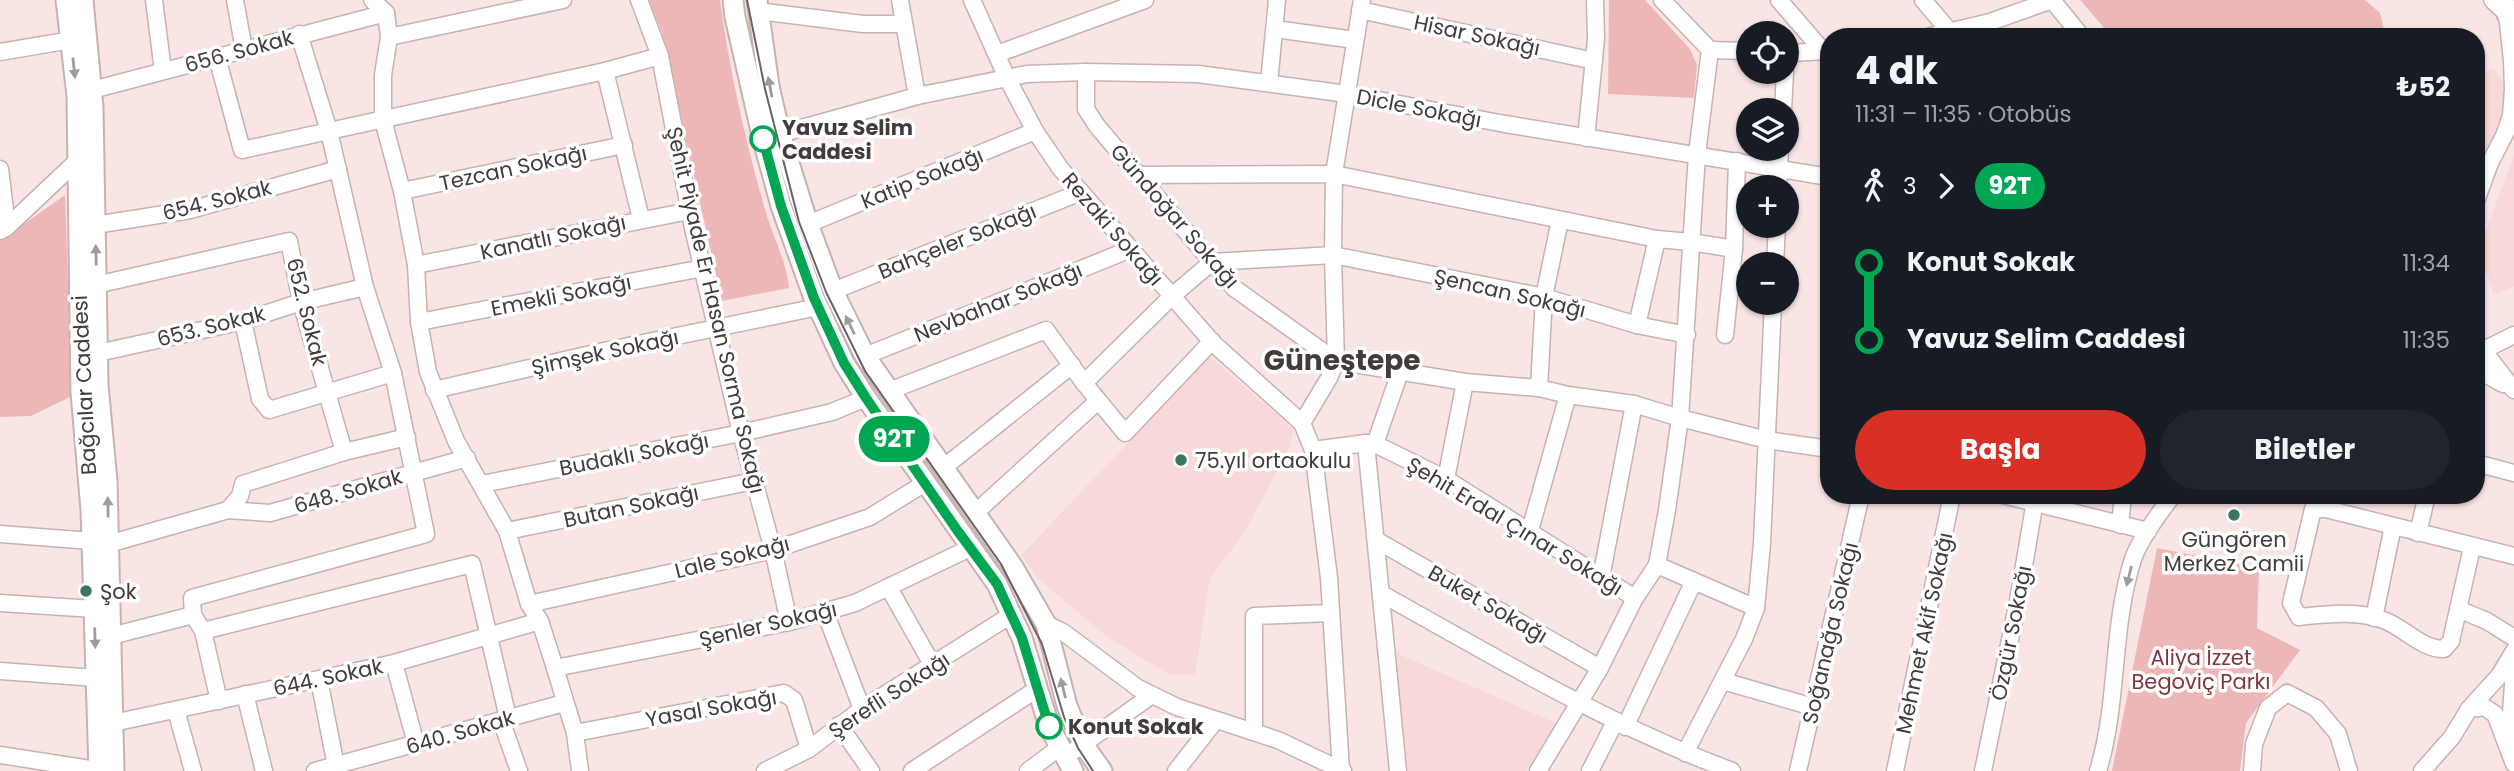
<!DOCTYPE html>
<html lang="tr">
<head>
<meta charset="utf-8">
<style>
	:root { --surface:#171b24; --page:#20242c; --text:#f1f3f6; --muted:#9ea1a6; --accent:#d93025 }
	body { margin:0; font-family:Poppins,sans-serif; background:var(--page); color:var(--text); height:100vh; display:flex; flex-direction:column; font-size:26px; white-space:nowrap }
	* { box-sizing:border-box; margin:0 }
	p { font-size:23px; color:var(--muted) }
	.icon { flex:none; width:38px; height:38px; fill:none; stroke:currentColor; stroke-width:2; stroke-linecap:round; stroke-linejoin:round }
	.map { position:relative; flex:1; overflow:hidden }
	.panel { position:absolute; left:1820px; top:28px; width:665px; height:476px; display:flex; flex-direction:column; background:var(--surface); border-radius:28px; box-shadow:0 2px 5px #0004 }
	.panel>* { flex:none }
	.badge { padding:0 14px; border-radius:23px; font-size:24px; line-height:46px }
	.tools { position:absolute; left:1736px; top:21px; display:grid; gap:14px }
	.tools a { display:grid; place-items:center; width:63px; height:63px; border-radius:50%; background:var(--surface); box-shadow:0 2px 5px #0004; font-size:35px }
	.map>.badge { position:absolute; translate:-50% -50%; box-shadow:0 0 0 4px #fff }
	.legs { display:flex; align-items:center; gap:10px; height:77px; padding:0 35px; font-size:23px }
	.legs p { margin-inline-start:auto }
	.overview { display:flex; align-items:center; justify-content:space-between; height:119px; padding:0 35px }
	h1 { font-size:38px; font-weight:700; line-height:52px }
	.button { display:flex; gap:14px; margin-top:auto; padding:14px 35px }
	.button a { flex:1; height:80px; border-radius:42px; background:var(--accent); color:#fff; font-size:28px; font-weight:700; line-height:80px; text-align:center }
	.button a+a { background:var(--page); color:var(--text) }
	ul { padding:0 35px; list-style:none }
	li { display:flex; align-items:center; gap:24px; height:77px; font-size:26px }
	li i { display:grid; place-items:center; width:10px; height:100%; margin:0 9px; background:currentColor }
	li i::after { content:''; width:18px; height:18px; margin:-9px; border:5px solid; border-radius:50%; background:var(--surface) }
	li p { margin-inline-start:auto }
	li:first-child i { background:linear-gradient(#0000 50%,currentColor 0) }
	li:last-child i { background:linear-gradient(currentColor 50%,#0000 0) }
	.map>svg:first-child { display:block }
	.built { fill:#f8d9d9 }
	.green { fill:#eeb7b7 }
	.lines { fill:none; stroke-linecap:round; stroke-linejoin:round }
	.minor-casing { stroke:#c7b2b2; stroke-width:19 }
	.major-casing { stroke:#c7b2b2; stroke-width:23 }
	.minor { stroke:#fff; stroke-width:16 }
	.major { stroke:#fff; stroke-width:19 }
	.tram { stroke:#6d6161; stroke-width:2 }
	.oneway { fill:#a19c9c }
	.line-1-casing { stroke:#fff; stroke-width:16 }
	.line-1 { stroke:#00a651; stroke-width:10 }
	.stop-1-dot { fill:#fff; stroke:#00a651; stroke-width:3.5 }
	.poi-dot { fill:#3a7661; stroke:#fff; stroke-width:2.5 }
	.labels { text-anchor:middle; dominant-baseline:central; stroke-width:7; stroke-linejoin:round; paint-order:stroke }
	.street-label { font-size:21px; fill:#433a3a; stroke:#fff }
	.stop-label { font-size:21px; font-weight:bold; fill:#433a3a; stroke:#fff; text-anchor:start }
	.poi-label { font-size:21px; fill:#433a3a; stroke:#fff; text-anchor:start }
	.park-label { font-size:21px; fill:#81363c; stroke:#fff }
	.district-label { font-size:28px; font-weight:bold; fill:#433a3a; stroke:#fff }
</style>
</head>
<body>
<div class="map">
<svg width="2514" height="771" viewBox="0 0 2514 771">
	<rect width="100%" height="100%" fill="#fae5e5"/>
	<g class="built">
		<path d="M2494,69L2511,92L2476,183V74Z"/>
		<path d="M2514,155V287L2494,295L2479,250Z"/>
		<path d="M1210,357L1294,429L1288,451L1243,535L1210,578L1195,675H1170L1107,637L1036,577L1021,555Z"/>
		<path d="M1394,652L1558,724L1526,771H1408Z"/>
	</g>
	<g class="green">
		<path d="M649,0H720C729,69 745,139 764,206C771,233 787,261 789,288L722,301L662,33Z"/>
		<path d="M1609,0H1645L1690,49L1697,65L1694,98L1608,94Z"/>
		<path d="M2080,0H2365L2380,13L2386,37H2112Z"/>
		<path d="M65,195L72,396L31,416L0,417V241Z"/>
		<path d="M2157,548L2259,568L2257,628L2300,650L2246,723L2240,771H2112Z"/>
	</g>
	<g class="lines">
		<g class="minor-casing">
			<g id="minor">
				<path d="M154,0L163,71"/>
				<path d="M235,0L244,50"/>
				<path d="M372,0L386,13L389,37L383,75V120L402,191L416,265L419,322L428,372L456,441L507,531L529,604L540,621L555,668L575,733L580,771"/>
				<path d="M639,0L660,56L693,228L741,433L773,550L789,622"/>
				<path d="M900,0L917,96"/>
				<path d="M972,0L1007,78L1035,131L1060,168L1213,343L1302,423L1313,450L1329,578L1341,770"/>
				<path d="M1662,0L1710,50"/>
				<path d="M1779,0L1823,51"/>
				<path d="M1923,0L1951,33"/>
				<path d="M2052,0L2082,37"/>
				<path d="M2492,0L2507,14L2512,61L2513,89L2511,116L2505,133"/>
				<path d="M1360,10L1594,61"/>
				<path d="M758,11L863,24H904"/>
				<path d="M1275,29L1355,40"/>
				<path d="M389,37L563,0"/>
				<path d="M1927,37L1990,22L2052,0"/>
				<path d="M1710,50L1748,51"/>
				<path d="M0,52L71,40"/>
				<path d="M1787,53L1829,51"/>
				<path d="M997,54L1145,0"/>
				<path d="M217,57L242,150L605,71L660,56"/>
				<path d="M605,71L641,219"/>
				<path d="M1086,72V109L1097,126L1234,288L1336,361L1465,382L1539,388L1568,395L1634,404L1680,418L1767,440L1829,449"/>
				<path d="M1269,83L1277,0"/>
				<path d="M92,90L386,13"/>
				<path d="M1783,110L1785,72"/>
				<path d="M780,134L917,96L1027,74L1086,72L1198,74L1347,94L1505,124L1829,177"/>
				<path d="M1586,138L1596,39L1595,0"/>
				<path d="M0,169L7,227"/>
				<path d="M1138,175L1334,174L1657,239L1691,242L1734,249"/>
				<path d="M1778,187L1780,149"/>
				<path d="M402,191L624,145"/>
				<path d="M2476,201L2490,163L2510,124"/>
				<path d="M808,224L1035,131"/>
				<path d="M95,225L190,210L338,169"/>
				<path d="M0,231L7,227L78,160"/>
				<path d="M1775,264L1777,226"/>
				<path d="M416,265L689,211"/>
				<path d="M96,285L289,241L301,302L344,452"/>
				<path d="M833,291L1081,192"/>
				<path d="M243,321L260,399L269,410L393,373"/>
				<path d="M419,322L703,268"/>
				<path d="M1637,325L1657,239"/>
				<path d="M1725,335L1734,249L1737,161"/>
				<path d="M2476,341L2514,390"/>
				<path d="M2482,351L2514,335"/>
				<path d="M98,353L243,321L301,302L365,287"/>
				<path d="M865,356L1131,249"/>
				<path d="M2476,369L2503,384"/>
				<path d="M1084,383L1172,296L1212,262L1333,255L1544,297L1637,325L1687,335"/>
				<path d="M1539,388L1544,297L1560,220"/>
				<path d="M434,390L604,351L818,307"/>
				<path d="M889,391L1046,330L1084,383L1125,433L1212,341"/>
				<path d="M1302,423L1329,378L1336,361L1333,255L1334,174L1362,0"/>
				<path d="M1366,443L1398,771"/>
				<path d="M1375,444L1400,372"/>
				<path d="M1313,450L1366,443L1375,444L1446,479L1635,598"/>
				<path d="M2476,463L2514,473"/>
				<path d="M943,468L1072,365"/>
				<path d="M1446,479L1465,382"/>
				<path d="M482,484L741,433L832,412L866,398"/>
				<path d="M2003,495L2148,531"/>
				<path d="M228,510L270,513L467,458"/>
				<path d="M975,513L1098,401"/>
				<path d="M2120,525L2123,495"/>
				<path d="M507,531L754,481"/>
				<path d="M2418,533L2427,495"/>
				<path d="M0,534L92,541"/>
				<path d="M1529,534L1568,395"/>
				<path d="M1376,540L1600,668"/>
				<path d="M108,544L228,510L240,496L243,484L344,452L407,437"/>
				<path d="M2472,547L2451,641L2444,649C2422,649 2405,629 2386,621C2359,610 2327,614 2299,617L2291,603L2313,509H2326L2514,556"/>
				<path d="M1657,565L1756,608"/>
				<path d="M1601,578L1634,404"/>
				<path d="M889,588L933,666"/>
				<path d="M1382,594C1498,659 1607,724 1732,771"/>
				<path d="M0,603L94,609"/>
				<path d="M529,604L773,550L870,517L925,483"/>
				<path d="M2458,609L2487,621L2514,638"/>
				<path d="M825,612L862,709"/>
				<path d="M2374,618L2393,526"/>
				<path d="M1046,624L1063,632L1138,688L1177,707L1278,740L1343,771"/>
				<path d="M203,631L472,564L508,718"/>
				<path d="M111,636L193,615"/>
				<path d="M394,663L416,744"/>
				<path d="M555,668L789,622L855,603L970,548"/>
				<path d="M0,671L96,678"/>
				<path d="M319,680L337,771"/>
				<path d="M1723,681L1813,707"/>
				<path d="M245,694L264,771"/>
				<path d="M219,701L203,631L193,615L192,598L426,534L393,373L365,287L329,131L299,34"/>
				<path d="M2469,709L2484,707L2495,714L2514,764"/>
				<path d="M176,710L193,771"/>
				<path d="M501,720L519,771"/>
				<path d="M113,723L394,663L540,621"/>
				<path d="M839,725L871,771"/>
				<path d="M1625,727L1694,581"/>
				<path d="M1254,732V616L1331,613"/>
				<path d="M575,733L784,693L794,700L809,749"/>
				<path d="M2509,741L2514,670"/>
				<path d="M1075,750L1152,695"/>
				<path d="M1685,753L1744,639L1756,608L1762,543L1773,303"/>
				<path d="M0,755L103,771"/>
				<path d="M315,771L564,703"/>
				<path d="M765,771L809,749L862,709L1011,615"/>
				<path d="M912,771L1037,689"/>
				<path d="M1028,771L1060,747"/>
				<path d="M1176,771L1216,720"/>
				<path d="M1538,771L1600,668L1635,598L1657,565L1667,510L1680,418L1697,154L1710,50"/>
				<path d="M1590,771L1615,722"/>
				<path d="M1798,771L1861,495"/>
				<path d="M1895,771L1952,495"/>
				<path d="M1983,771L2018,601L2036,495"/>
				<path d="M2098,771C2119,702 2111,628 2133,559C2140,539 2160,512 2173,495"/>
				<path d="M2252,771L2254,744L2268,708L2287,693L2316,708L2338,734L2349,771"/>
				<path d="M2422,771L2452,737L2469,709L2499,676L2514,651"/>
			</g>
		</g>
		<g class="major-casing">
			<g id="major">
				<path d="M66,0L77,96L81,392L91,510L99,771"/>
				<path d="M83,0L93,107L98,385L107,481L114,771"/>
				<path d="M733,0L735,17L763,140L781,206L814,298L844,363L866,398L997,584L1022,638L1049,726L1073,771"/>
				<path d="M757,0L769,86L780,134L808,224L833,291L865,356L1013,567L1046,624L1067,706L1083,744L1102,771"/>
				<path d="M2504,0L2507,14L2514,24"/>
			</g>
		</g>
		<use href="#minor" class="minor"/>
		<use href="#major" class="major"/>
		<path class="tram" d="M747,0L765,89L799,222L826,292L865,371L1001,564L1042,644L1064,717L1078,748L1093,771"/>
	</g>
	<defs><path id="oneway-solid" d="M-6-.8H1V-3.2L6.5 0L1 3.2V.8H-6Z" transform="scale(1.75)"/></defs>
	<g class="oneway">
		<use href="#oneway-solid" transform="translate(74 68) rotate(84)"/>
		<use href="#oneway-solid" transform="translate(770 87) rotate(-101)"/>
		<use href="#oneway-solid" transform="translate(96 255) rotate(-91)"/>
		<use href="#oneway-solid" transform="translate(850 325) rotate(-116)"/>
		<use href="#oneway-solid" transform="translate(108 507) rotate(-91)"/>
		<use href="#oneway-solid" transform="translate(2129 576) rotate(104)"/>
		<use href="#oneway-solid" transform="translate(95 638) rotate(88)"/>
		<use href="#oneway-solid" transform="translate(1063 688) rotate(-104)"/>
	</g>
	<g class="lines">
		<g class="line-1-casing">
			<path id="line-1" d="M763,139L781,206L814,298L844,363L866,398L957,530L997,584L1022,638L1049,726"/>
		</g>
		<use href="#line-1" class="line-1"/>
	</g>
	<g class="stop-1-dot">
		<circle cx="763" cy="139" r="12"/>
		<circle cx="1049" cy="726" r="12"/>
	</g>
	<g class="poi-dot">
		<circle cx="1181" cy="460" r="7"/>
		<circle cx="2234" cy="515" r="7"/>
		<circle cx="86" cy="591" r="7"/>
	</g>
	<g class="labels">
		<g class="street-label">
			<text transform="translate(1477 35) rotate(12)">Hisar Sokağı</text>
			<text transform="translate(239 51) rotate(-15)">656. Sokak</text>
			<text transform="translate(1419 108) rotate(11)">Dicle Sokağı</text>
			<text transform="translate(513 168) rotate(-12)">Tezcan Sokağı</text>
			<text transform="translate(922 178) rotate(-22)">Katip Sokağı</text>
			<text transform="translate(217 200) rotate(-14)">654. Sokak</text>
			<text transform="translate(1175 216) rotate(49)">Gündoğar Sokağı</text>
			<text transform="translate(1113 229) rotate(49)">Rezaki Sokağı</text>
			<text transform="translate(553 237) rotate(-12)">Kanatlı Sokağı</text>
			<text transform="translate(957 241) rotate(-22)">Bahçeler Sokağı</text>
			<text transform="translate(1510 293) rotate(13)">Şencan Sokağı</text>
			<text transform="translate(561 295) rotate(-11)">Emekli Sokağı</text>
			<text transform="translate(998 302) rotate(-22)">Nevbahar Sokağı</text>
			<text transform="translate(716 310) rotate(77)">Şehit Piyade Er Hasan Sorma Sokağı</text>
			<text transform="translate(307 312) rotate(76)">652. Sokak</text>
			<text transform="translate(211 326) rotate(-14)">653. Sokak</text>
			<text transform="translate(605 352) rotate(-12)">Şimşek Sokağı</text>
			<text transform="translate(84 385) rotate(-93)">Bağcılar Caddesi</text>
			<text transform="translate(634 454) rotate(-11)">Budaklı Sokağı</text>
			<text transform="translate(348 491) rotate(-16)">648. Sokak</text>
			<text transform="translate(631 506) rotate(-12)">Butan Sokağı</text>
			<text transform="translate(1515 526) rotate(31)">Şehit Erdal Çınar Sokağı</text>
			<text transform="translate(732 557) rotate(-14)">Lale Sokağı</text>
			<text transform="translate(1488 604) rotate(30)">Buket Sokağı</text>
			<text transform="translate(768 624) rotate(-13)">Şenler Sokağı</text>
			<text transform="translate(1830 633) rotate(-77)">Soğanağa Sokağı</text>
			<text transform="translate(1924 633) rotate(-78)">Mehmet Akif Sokağı</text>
			<text transform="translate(2011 633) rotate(-79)">Özgür Sokağı</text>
			<text transform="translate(328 677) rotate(-12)">644. Sokak</text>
			<text transform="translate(889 695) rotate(-33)">Şerefli Sokağı</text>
			<text transform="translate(711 708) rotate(-10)">Yasal Sokağı</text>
			<text transform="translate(460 732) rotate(-16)">640. Sokak</text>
		</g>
		<g class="stop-label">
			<text x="782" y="127">Yavuz Selim<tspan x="782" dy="24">Caddesi</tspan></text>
			<text x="1068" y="726">Konut Sokak</text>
		</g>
		<g class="poi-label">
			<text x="1195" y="460">75.yıl ortaokulu</text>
			<text x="2234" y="539" text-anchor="middle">Güngören<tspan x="2234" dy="24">Merkez Camii</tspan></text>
			<text x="100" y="591">Şok</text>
		</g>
		<g class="park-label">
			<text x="2201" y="657">Aliya İzzet<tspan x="2201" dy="24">Begoviç Parkı</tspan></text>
		</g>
		<g class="district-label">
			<text x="1342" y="360">Güneştepe</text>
		</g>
	</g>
</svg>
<div class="tools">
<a><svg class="icon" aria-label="locate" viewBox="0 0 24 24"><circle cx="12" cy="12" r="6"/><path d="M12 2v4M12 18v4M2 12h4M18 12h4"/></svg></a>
<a><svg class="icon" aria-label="layers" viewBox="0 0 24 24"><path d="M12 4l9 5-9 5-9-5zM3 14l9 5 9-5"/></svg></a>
<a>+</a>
<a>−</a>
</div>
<b class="badge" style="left:894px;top:439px;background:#00a651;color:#fff">92T</b>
<section class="panel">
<div class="overview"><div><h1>4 dk</h1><p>11:31 – 11:35 · Otobüs</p></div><b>₺52</b></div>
<div class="legs"><svg class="icon" aria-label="walk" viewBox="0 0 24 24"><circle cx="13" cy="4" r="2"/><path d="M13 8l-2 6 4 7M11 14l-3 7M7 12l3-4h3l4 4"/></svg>3<svg class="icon" aria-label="forward" viewBox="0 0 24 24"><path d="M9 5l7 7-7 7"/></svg><b class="badge" style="background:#00a651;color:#fff">92T</b></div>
<ul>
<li><i style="color:#00a651"></i><b>Konut Sokak</b><p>11:34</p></li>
<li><i style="color:#00a651"></i><b>Yavuz Selim Caddesi</b><p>11:35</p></li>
</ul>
<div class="button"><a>Başla</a><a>Biletler</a></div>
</section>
</div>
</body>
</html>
